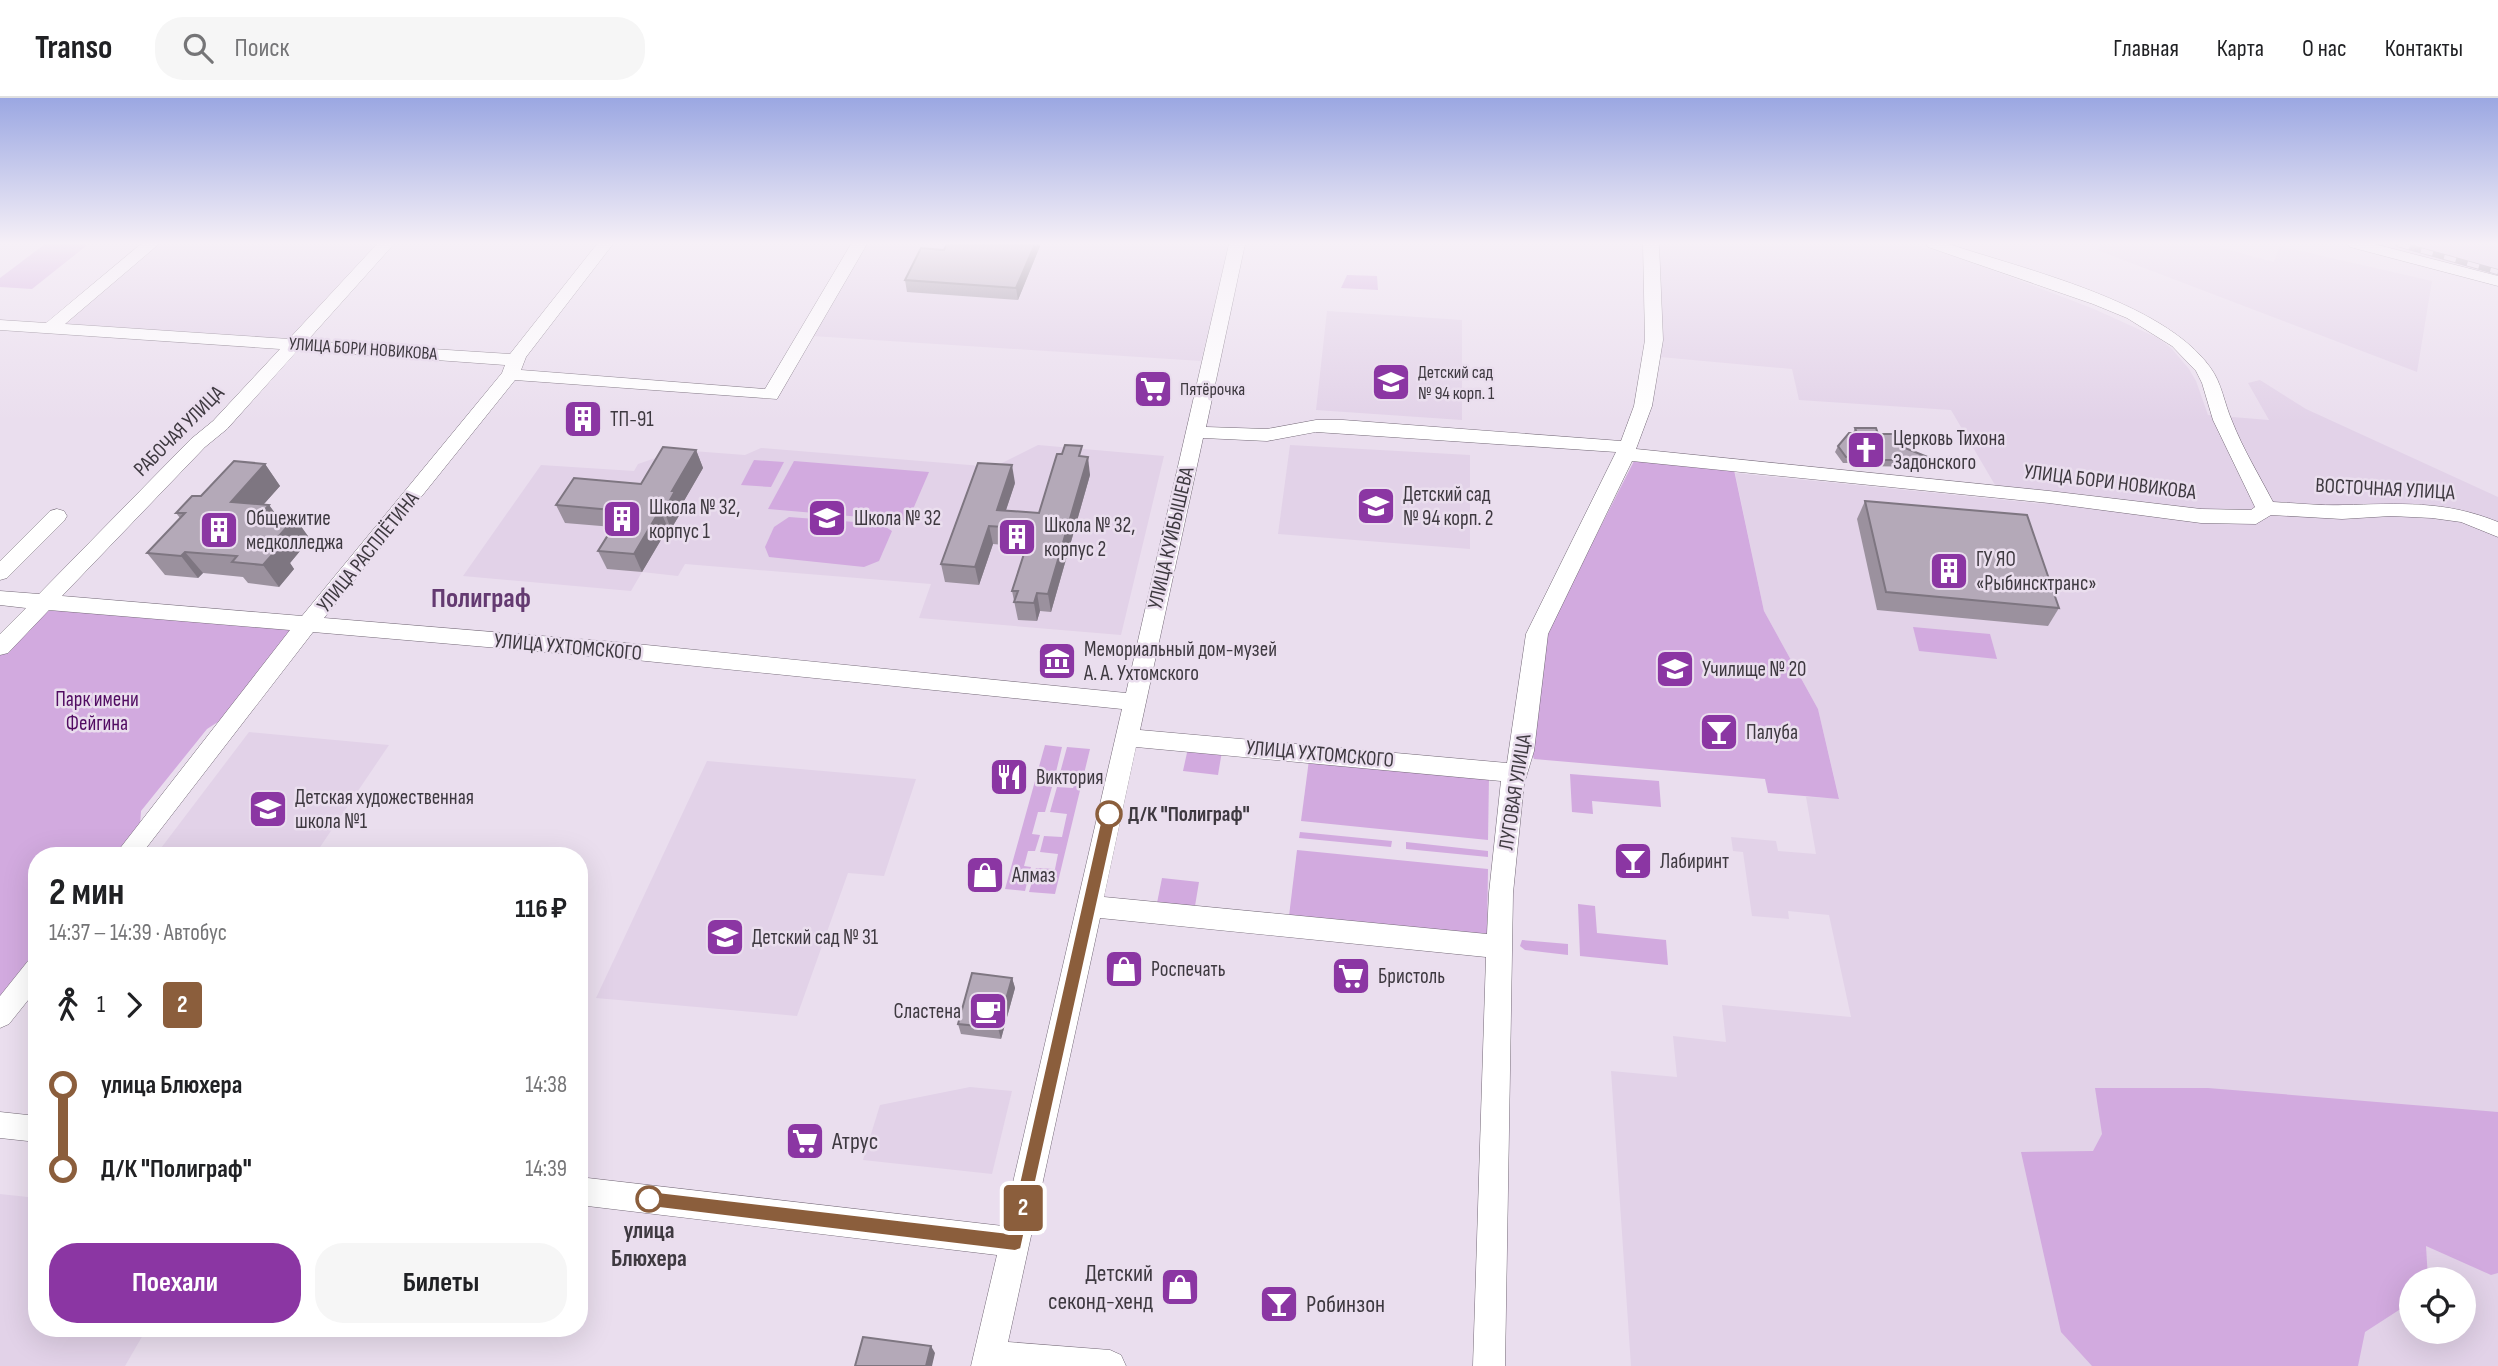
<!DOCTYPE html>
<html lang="ru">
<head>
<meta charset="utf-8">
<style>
	:root { --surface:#fff; --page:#f6f6f6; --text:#202124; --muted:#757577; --line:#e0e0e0; --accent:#8b36a3 }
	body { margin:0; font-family:"Sofia Sans Condensed",sans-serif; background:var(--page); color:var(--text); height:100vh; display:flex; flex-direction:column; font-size:26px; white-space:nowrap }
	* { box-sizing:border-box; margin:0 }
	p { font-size:23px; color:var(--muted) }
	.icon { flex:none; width:38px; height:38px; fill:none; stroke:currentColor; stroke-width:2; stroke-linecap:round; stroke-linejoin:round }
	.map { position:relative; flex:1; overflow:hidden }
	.side { position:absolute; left:28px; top:749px; width:560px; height:490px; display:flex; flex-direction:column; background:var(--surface); border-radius:28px; box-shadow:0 7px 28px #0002 }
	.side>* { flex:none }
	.badge { padding:0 14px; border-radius:5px; font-size:24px; line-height:46px }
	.controls { position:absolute; left:2399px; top:1169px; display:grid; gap:14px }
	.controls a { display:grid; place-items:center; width:77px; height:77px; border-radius:50%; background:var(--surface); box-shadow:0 7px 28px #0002; font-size:35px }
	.map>.badge { position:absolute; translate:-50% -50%; box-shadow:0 0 0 4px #fff }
	.legs { display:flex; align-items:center; gap:10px; height:77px; padding:0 21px; font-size:23px }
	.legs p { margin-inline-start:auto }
	.headline { display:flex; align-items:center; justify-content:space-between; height:119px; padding:0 21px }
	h1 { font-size:38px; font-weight:700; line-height:52px }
	.action { display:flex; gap:14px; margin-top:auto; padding:14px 21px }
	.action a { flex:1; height:80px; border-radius:28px; background:var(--accent); color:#fff; font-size:28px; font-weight:700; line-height:80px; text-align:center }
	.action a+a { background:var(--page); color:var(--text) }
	ul { padding:0 21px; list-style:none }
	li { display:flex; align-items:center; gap:24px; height:84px; font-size:26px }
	li i { display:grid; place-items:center; width:10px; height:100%; margin:0 9px; background:currentColor }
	li i::after { content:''; width:18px; height:18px; margin:-9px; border:5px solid; border-radius:50%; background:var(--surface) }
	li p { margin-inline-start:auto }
	li:first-child i { background:linear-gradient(#0000 50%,currentColor 0) }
	li:last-child i { background:linear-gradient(currentColor 50%,#0000 0) }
	header { display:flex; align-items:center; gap:42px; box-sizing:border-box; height:98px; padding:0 35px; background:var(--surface); border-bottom:2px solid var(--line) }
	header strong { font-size:33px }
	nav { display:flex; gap:38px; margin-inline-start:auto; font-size:24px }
	.search { width:490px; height:63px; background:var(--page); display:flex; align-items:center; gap:18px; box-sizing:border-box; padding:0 24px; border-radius:28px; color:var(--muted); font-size:26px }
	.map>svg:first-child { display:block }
	.built { fill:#e2d2e8; fill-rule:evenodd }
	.green { fill:#d2aadf }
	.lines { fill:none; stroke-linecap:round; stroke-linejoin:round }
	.minor-casing { stroke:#746977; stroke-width:1 }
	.minor { fill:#fff; fill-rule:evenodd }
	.rail-casing { stroke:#928995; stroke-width:6 }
	.rail { stroke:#eadeee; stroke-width:4.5; stroke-dasharray:12; stroke-linecap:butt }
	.wall { fill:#9b919e }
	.shaded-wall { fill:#7e7681 }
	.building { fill:#b4a9b8; stroke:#7e7681; stroke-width:2 }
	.line-1 { fill:#8b5e3c; stroke:#fff; stroke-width:2 }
	.stop-1-dot { fill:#fff; stroke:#8b5e3c; stroke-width:3.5 }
	.labels { text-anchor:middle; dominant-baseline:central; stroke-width:5; stroke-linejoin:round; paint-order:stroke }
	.far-street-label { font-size:18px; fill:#3e3940; stroke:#eadeee }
	.far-poi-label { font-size:18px; fill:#3e3940; stroke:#eadeee; text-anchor:start }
	.poi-label { font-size:21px; fill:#3e3940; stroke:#eadeee; text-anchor:start }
	.street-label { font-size:21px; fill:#3e3940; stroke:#eadeee }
	.park-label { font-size:21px; fill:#510c62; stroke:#eadeee }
	.stop-label { font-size:21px; font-weight:bold; fill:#3e3940; stroke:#eadeee; text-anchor:start }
	.near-poi-label { font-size:24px; fill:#3e3940; stroke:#eadeee; text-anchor:start }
	.near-stop-label { font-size:24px; font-weight:bold; fill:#3e3940; stroke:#eadeee }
	.district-label { font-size:28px; font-weight:bold; fill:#643a71; stroke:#eadeee }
</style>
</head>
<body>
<header>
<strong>Transo</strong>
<div class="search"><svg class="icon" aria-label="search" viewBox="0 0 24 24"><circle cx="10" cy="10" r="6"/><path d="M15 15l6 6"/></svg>Поиск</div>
<nav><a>Главная</a><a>Карта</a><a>О нас</a><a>Контакты</a></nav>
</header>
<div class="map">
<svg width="2498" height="1268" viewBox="0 0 2498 1268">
	<rect width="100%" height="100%" fill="#eadeee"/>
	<g class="built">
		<path d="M157,146H382L292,241L66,227V223Z"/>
		<path d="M866,146H1229L1201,263L812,238Z"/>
		<path d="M1657,146H1907L1950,156L2094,211L2158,240L2172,251L2189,271L2196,283L2208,317L2269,322L2248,285L2260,282L2306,311L2498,399V1268H1631L1611,973L1677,979L1673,938L1726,944L1722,907L1851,919L1829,817L1788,813L1789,821L1752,818L1743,754L1733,753L1731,739L1776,743L1778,753L1816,756L1806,699L1839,700L1818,611L1764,513L1735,375L2043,406L2038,392L1995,387L1951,312L1799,302L1792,271L1660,259L1662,230ZM2412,1181H2464V1234H2412Z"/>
		<path d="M2101,146H2207L2274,164L2279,148L2432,183L2417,274L2097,152Z"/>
		<path d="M2371,146H2498V178L2452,166Z"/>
		<path d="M1327,213L1462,222V322L1316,312Z"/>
		<path d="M1038,347L1164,358L1121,537L919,520L931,486L685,466L678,478L642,474L631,493L463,478L541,367L634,373L638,366L679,352L745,357L761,350L994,369Z"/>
		<path d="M1290,347L1470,357V451L1278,436Z"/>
		<path d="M249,634L389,647L314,758H155Z"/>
		<path d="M707,663L916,681L884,778L848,775L797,918L596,900Z"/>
		<path d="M970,989L1012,993L992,1076L863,1062L880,1007Z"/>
		<path d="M0,1096L37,1100V1230H147L125,1268H0Z"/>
	</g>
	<g class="green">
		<path d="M45,146H85L86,148L32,191L0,189V180Z"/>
		<path d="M1347,177L1377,178L1378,192L1341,190Z"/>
		<path d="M754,362L784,364L771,389L741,387Z"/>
		<path d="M794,363L929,374L908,423L768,411Z"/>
		<path d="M1634,363L1734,372L1764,513L1818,611L1839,701L1768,695L1765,681L1534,661L1532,656L1545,538Z"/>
		<path d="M789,419L881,426L892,433L879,463L864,469L769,459L765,449L774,429Z"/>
		<path d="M54,512L293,532L224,620L207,631L141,713L140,728L116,758H37V859L0,906V556L43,514Z"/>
		<path d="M1913,529L1990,536L1997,561L1919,553Z"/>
		<path d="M1045,647L1062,649L1056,674H1045L1041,687L1052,689L1045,714H1038L1032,736L1040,737L1035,753H1028L1024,768L1031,769L1025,793L1005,791Z"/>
		<path d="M1067,649L1090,651L1055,796L1029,794L1036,770L1055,771L1058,756L1040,754L1044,738L1062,739L1067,716L1050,714L1057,689L1073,690L1077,677L1060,675Z"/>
		<path d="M1188,650L1222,653L1218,677L1183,673Z"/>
		<path d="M1309,662L1489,679L1488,742L1301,723Z"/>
		<path d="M1570,676L1659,683L1661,709L1592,703L1593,716L1572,714Z"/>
		<path d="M1300,734L1392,743L1391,749L1299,740Z"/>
		<path d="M1406,744L1488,753V759L1406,751Z"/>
		<path d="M1297,752L1488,771L1487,839L1289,818Z"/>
		<path d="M1162,780L1199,784L1195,808L1157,805Z"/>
		<path d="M1578,806L1595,808L1597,835L1666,842L1668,867L1580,858Z"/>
		<path d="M1522,842L1568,846V857L1525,852L1520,848Z"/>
		<path d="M2095,990H2208L2498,1014V1175L2491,1177L2426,1148L2428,1181H2412L2411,1211L2399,1212L2365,1234L2358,1268H2092L2061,1234L2021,1054L2093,1053L2102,1036Z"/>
	</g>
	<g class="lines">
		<g class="minor-casing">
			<g id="minor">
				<path d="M141,146H159L65,226L289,241L377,146H394L307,243L510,256L597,146H613L526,259L521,272L765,291L851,146H867L777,301L515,282L324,520L626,545L1126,595L1229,146H1245L1206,329L1267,331L1316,322H1343L1621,343L1634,308L1645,242L1643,146H1659L1663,242L1652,308L1636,351L2049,393L2201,411L2251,412L2255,409L2213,322L2202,285L2196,273L2172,248L2127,220L2093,206L1928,149L1926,146H1949C2026,172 2162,203 2210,269C2222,285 2224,305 2232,323C2243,351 2259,377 2273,404C2296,405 2320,408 2343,407C2400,406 2444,402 2498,424V439L2461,424L2432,420L2391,418L2342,421L2271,417L2256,426L2201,425L2049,405L1632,363L1548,536L1534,653L1524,686L1513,795L1505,1268H1473L1486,859L1100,820L1008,1244L1110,1252L1121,1257L1126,1268H971L997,1157L579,1107V1079L1003,1128L1122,611L626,561L313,534L140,758H114L290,532L49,512L8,555L0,557V536L26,510L0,507V493L39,496L191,341L213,323L280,251L0,232V222L46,225ZM298,252L505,267L502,275L302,518L62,498L205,349L227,331ZM1316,334L1616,354L1526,536L1507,665L1140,632L1203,340L1267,343ZM1136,649L1501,683L1489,795L1487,836L1104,799Z"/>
				<path d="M2348,146H2374L2498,178V188L2350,149Z"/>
				<path d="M57,411L64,413L67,418L64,423L7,480L0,482V463L50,413Z"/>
				<path d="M37,860V891L9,926L0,930V898L28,863Z"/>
				<path d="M0,1014L37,1018V1044L0,1040Z"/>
			</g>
		</g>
		<use href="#minor" class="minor"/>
		<g class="rail-casing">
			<path id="rail" d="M2398,146L2498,174"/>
		</g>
		<use href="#rail" class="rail"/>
	</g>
	<g class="wall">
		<path d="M947,146H1040V148L1018,202L907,194L905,182L944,152Z"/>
		<path d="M1855,330L1878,336L1900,348L1935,362L1932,369L1855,368L1853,365H1843L1835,354L1838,348L1853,335Z"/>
		<path d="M696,352L703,370L681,408L683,411L671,431L668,430L642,474L607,471L598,453L613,429L565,425L556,407L641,386Z"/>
		<path d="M1084,358L1090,377L1051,514L1040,513L1037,523L1018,522L1012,493L1026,449L993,446L979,487L945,484L941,466L1015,385L1006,412L1039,415Z"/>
		<path d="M265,366L280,388L263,407H269L277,418L295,420L310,441L290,465L294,471L279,489L248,485L243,479L203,475L198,480L165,477L147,455L180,420L176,415L201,398Z"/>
		<path d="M1865,403L2059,510L2048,528L1877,512L1857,421Z"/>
		<path d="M1012,880L1015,890L1001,941L961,936L958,926Z"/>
	</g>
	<g class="shaded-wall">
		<path d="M1035,146H1040V148L1018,202L1016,190Z"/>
		<path d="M696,352L703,370L681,408L683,411L671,431L664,413L672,393Z"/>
		<path d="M1088,359L1090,377L1051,514L1048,496Z"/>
		<path d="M265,366L280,388L247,425L231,404Z"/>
		<path d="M1012,367L1015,385L1000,430L997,412Z"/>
		<path d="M269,407L285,429L261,416Z"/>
		<path d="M660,412L668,430L642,474L634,456Z"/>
		<path d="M295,420L310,441L290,465L294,471L279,489L263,467L270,448Z"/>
		<path d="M989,428L993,446L979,487L975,469Z"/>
		<path d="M185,454L203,475L198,480L181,458Z"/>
		<path d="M1037,495L1040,513L1037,523L1034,505Z"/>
		<path d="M1012,880L1015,890L1001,941L998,930Z"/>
		<path d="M931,1248L935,1255L932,1268H926Z"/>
	</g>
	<g class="building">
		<path d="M947,146H1035L1016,190L905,182L921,150L944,152Z"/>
		<path d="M1855,330H1876L1878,336H1894L1900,348L1935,362H1857L1856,359H1846L1838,348L1849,335H1857Z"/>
		<path d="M1065,347L1082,348L1079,358L1088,359L1048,496L1037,495L1034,505L1014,504L1018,493H1012L1032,431L989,428L975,469L941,466L978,365L1012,367L997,412L1039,415L1057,356H1062Z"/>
		<path d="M663,349L696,352L672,393H675L664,413L660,412L634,456L598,453L623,413L556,407L574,380L641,386Z"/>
		<path d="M234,363L265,366L231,404L269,407L261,416L295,420L270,448L279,449L263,467L232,464L237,458L185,454L181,458L147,455L185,415H176L192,398H201Z"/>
		<path d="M1865,403L2027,417L2059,510L1886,494Z"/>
		<path d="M972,875L1012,880L998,930L958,926Z"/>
		<path d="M863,1239L931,1248L926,1268H855Z"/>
	</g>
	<linearGradient id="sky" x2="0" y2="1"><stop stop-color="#9ba7e2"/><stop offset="0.45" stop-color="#f6f0f7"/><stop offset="1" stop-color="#f6f0f7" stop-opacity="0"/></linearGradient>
	<rect width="2498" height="323" fill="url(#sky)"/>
	<path class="line-1" d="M1109,710L1117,716L1021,1151L1015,1153L643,1108L640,1101L643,1095L649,1093L1008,1135L1102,716Z"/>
	<defs>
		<g id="school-square" transform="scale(2.0125)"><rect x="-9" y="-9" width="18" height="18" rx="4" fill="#8b36a3" stroke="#eadeee"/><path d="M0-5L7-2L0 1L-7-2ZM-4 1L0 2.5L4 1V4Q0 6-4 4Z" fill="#fff"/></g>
		<g id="supermarket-square" transform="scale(2.0125)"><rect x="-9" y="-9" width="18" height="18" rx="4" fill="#8b36a3" stroke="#eadeee"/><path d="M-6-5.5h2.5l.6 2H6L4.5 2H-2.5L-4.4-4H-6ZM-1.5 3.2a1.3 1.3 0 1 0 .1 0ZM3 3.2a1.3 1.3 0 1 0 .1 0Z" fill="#fff"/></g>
		<g id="building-square" transform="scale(2.0125)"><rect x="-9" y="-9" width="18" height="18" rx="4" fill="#8b36a3" stroke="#eadeee"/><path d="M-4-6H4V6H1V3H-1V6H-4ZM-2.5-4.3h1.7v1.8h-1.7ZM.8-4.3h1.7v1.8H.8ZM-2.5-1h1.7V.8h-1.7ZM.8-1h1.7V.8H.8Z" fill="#fff"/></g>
		<g id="church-square" transform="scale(2.0125)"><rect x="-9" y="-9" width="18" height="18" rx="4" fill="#8b36a3" stroke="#eadeee"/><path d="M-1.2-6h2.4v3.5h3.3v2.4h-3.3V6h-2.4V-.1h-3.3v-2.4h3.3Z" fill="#fff"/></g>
		<g id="museum-square" transform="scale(2.0125)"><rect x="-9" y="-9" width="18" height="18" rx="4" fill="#8b36a3" stroke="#eadeee"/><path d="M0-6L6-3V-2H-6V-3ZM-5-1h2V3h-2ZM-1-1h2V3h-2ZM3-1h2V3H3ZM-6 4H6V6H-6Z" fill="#fff"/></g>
		<g id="university-square" transform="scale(2.0125)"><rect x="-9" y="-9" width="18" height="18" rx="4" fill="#8b36a3" stroke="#eadeee"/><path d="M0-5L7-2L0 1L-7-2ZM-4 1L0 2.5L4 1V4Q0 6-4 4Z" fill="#fff"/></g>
		<g id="bar-square" transform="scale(2.0125)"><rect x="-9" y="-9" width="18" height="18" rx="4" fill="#8b36a3" stroke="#eadeee"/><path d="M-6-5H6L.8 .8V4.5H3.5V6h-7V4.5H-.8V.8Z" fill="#fff"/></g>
		<g id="restaurant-square" transform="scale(2.0125)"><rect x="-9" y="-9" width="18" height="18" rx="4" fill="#8b36a3" stroke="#eadeee"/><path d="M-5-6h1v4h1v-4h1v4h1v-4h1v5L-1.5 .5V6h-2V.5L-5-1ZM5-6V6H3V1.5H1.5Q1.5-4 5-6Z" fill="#fff"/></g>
		<g id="shop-square" transform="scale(2.0125)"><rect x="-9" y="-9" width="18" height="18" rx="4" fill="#8b36a3" stroke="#eadeee"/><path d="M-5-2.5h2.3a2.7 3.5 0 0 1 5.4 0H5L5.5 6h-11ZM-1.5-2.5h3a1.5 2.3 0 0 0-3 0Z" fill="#fff"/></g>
		<g id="cafe-square" transform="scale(2.0125)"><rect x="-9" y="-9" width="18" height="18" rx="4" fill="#8b36a3" stroke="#eadeee"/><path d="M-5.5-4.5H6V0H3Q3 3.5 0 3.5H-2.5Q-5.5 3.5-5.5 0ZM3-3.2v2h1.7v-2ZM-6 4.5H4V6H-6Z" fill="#fff"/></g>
	</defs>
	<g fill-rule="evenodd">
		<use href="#school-square" x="1391" y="284"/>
		<use href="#supermarket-square" x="1153" y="291"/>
		<use href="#building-square" x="583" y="321"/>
		<use href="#church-square" x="1866" y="352"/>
		<use href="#school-square" x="1376" y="408"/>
		<use href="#school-square" x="827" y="420"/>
		<use href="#building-square" x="622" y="421"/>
		<use href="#building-square" x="219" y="432"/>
		<use href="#building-square" x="1017" y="439"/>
		<use href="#building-square" x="1949" y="473"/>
		<use href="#museum-square" x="1057" y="563"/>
		<use href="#university-square" x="1675" y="571"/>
		<use href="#bar-square" x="1719" y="634"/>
		<use href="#restaurant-square" x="1009" y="679"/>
		<use href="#school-square" x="268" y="711"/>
		<use href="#bar-square" x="1633" y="763"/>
		<use href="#shop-square" x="985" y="777"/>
		<use href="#school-square" x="725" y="839"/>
		<use href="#shop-square" x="1124" y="871"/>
		<use href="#supermarket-square" x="1351" y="878"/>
		<use href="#cafe-square" x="988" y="913"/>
		<use href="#supermarket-square" x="805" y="1043"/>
		<use href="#shop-square" x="1180" y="1189"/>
		<use href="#bar-square" x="1279" y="1206"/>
	</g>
	<g class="stop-1-dot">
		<circle cx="1109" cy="716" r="12"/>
		<circle cx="649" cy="1101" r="12"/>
	</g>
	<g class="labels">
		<g class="far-street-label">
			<text transform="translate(363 251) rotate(4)">УЛИЦА БОРИ НОВИКОВА</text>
		</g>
		<g class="far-poi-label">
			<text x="1418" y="274">Детский сад<tspan x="1418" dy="21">№ 94 корп. 1</tspan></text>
			<text x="1180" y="291">Пятёрочка</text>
		</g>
		<g class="poi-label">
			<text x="610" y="321">ТП-91</text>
			<text x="1893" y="340">Церковь Тихона<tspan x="1893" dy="24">Задонского</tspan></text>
			<text x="1403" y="396">Детский сад<tspan x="1403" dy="24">№ 94 корп. 2</tspan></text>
			<text x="649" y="409">Школа № 32,<tspan x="649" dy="24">корпус 1</tspan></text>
			<text x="246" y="420">Общежитие<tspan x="246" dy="24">медколледжа</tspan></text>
			<text x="854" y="420">Школа № 32</text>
			<text x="1044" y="427">Школа № 32,<tspan x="1044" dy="24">корпус 2</tspan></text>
			<text x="1976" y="461">ГУ ЯО<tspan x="1976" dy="24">«Рыбинсктранс»</tspan></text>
			<text x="1084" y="551">Мемориальный дом-музей<tspan x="1084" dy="24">А. А. Ухтомского</tspan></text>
			<text x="1702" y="571">Училище № 20</text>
			<text x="1746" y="634">Палуба</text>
			<text x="1036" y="679">Виктория</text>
			<text x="295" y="699">Детская художественная<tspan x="295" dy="24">школа №1</tspan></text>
			<text x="1660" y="763">Лабиринт</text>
			<text x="1012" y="777">Алмаз</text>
			<text x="752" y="839">Детский сад № 31</text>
			<text x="1151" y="871">Роспечать</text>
			<text x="1378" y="878">Бристоль</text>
			<text x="961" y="913" text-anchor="end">Сластена</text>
		</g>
		<g class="street-label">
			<text transform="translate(179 333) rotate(-45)">РАБОЧАЯ УЛИЦА</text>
			<text transform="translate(2110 384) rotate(7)">УЛИЦА БОРИ НОВИКОВА</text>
			<text transform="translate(2385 391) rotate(3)">ВОСТОЧНАЯ УЛИЦА</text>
			<text transform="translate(1171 440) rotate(-77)">УЛИЦА КУЙБЫШЕВА</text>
			<text transform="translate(368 454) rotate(-51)">УЛИЦА РАСПЛЁТИНА</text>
			<text transform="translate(568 549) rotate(5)">УЛИЦА УХТОМСКОГО</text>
			<text transform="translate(1320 656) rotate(5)">УЛИЦА УХТОМСКОГО</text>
			<text transform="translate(1515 694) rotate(-81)">ЛУГОВАЯ УЛИЦА</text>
		</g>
		<g class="park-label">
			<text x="97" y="601">Парк имени<tspan x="97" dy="24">Фейгина</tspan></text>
		</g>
		<g class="stop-label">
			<text x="1128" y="716">Д/К "Полиграф"</text>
		</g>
		<g class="near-poi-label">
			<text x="832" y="1043">Атрус</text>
			<text x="1153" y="1175" text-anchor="end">Детский<tspan x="1153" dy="28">секонд-хенд</tspan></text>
			<text x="1306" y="1206">Робинзон</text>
		</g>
		<g class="near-stop-label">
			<text x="649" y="1132">улица<tspan x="649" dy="28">Блюхера</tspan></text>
		</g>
		<g class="district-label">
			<text x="481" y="500">Полиграф</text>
		</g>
	</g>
</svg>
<div class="controls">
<a><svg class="icon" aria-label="locate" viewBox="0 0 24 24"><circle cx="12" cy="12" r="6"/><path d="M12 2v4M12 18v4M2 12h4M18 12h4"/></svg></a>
</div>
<b class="badge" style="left:1023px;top:1110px;background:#8b5e3c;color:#fff">2</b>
<section class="side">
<div class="headline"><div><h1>2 мин</h1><p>14:37 – 14:39 · Автобус</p></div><b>116 ₽</b></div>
<div class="legs"><svg class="icon" aria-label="walk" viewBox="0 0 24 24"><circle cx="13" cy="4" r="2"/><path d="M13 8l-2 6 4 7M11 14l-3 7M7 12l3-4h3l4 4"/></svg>1<svg class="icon" aria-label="forward" viewBox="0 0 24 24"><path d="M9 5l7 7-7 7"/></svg><b class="badge" style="background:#8b5e3c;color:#fff">2</b></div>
<ul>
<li><i style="color:#8b5e3c"></i><b>улица Блюхера</b><p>14:38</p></li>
<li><i style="color:#8b5e3c"></i><b>Д/К &quot;Полиграф&quot;</b><p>14:39</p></li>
</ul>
<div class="action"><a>Поехали</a><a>Билеты</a></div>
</section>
</div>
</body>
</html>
